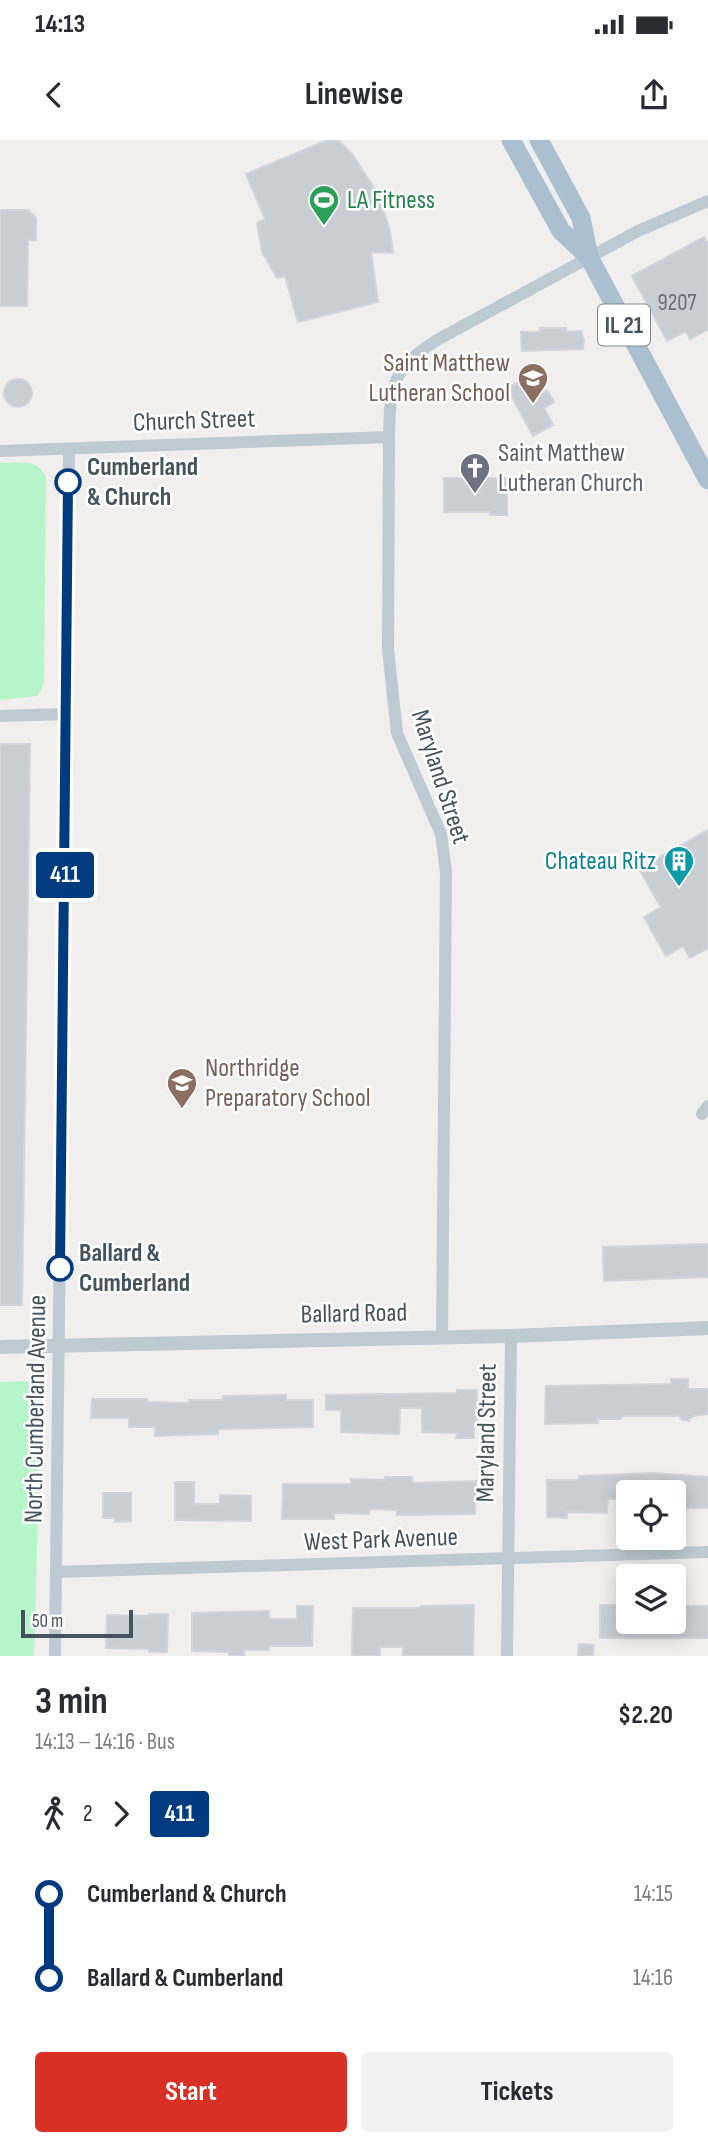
<!DOCTYPE html>
<html lang="en">
<head>
<meta charset="utf-8">
<style>
	:root { --surface:#fff; --page:#f2f2f3; --text:#2b2b33; --muted:#7c7c81; --accent:#d93025 }
	body { margin:0; font-family:"Sofia Sans Condensed",sans-serif; background:var(--page); color:var(--text); height:100vh; display:flex; flex-direction:column; font-size:26px; white-space:nowrap }
	* { box-sizing:border-box; margin:0 }
	p { font-size:23px; color:var(--muted) }
	.icon { flex:none; width:38px; height:38px; fill:none; stroke:currentColor; stroke-width:2; stroke-linecap:round; stroke-linejoin:round }
	.map { position:relative; height:1516px; overflow:hidden }
	.drawer { display:flex; flex-direction:column; background:var(--surface); flex:1 }
	.drawer>* { flex:none }
	.badge { padding:0 14px; border-radius:5px; font-size:24px; line-height:46px }
	.fabs { position:absolute; left:616px; top:1340px; display:grid; gap:14px }
	.fabs a { display:grid; place-items:center; width:70px; height:70px; border-radius:7px; background:var(--surface); box-shadow:0 4px 18px #0003; font-size:35px }
	.scale { position:absolute; left:21px; bottom:18px; width:112px; box-sizing:border-box; padding-left:7px; border:4px solid #44535e; border-top:0; font-size:19px; line-height:24px; white-space:nowrap; color:#44535e; -webkit-text-stroke:5px #fff; paint-order:stroke }
	.map>.badge { position:absolute; translate:-50% -50%; box-shadow:0 0 0 4px #fff }
	.legs { display:flex; align-items:center; gap:10px; height:77px; padding:0 35px; font-size:23px }
	.legs p { margin-inline-start:auto }
	.summary { display:flex; align-items:center; justify-content:space-between; height:119px; padding:0 35px }
	h1 { font-size:38px; font-weight:700; line-height:52px }
	.action { display:flex; gap:14px; margin-top:auto; padding:14px 35px }
	.action a { flex:1; height:80px; border-radius:7px; background:var(--accent); color:#fff; font-size:28px; font-weight:700; line-height:80px; text-align:center }
	.action a+a { background:var(--page); color:var(--text) }
	ul { padding:0 35px; list-style:none }
	li { display:flex; align-items:center; gap:24px; height:84px; font-size:26px }
	li i { display:grid; place-items:center; width:10px; height:100%; margin:0 9px; background:currentColor }
	li i::after { content:''; width:18px; height:18px; margin:-9px; border:5px solid; border-radius:50%; background:var(--surface) }
	li p { margin-inline-start:auto }
	li:first-child i { background:linear-gradient(#0000 50%,currentColor 0) }
	li:last-child i { background:linear-gradient(currentColor 50%,#0000 0) }
	.status { display:flex; justify-content:space-between; align-items:center; height:49px; padding:0 35px; background:var(--surface); direction:ltr }
	.status svg { height:19px; fill:currentColor }
	header { display:flex; justify-content:space-between; align-items:center; height:91px; padding:0 35px; background:var(--surface); font-size:32px; font-weight:700 }
	.map>svg:first-child { display:block }
	.green { fill:#b6f4ca }
	.building { fill:#c9ced4; stroke:#d1d5db; stroke-width:2 }
	.lines { fill:none; stroke-linecap:round; stroke-linejoin:round }
	.minor { stroke:#bdcad2; stroke-width:12 }
	.tertiary { stroke:#bdcad2; stroke-width:14 }
	.primary { stroke:#aac0d1; stroke-width:19 }
	.line-1-casing { stroke:#fff; stroke-width:16 }
	.line-1 { stroke:#003b80; stroke-width:10 }
	.stop-1-dot { fill:#fff; stroke:#003b80; stroke-width:3.5 }
	.labels { text-anchor:middle; dominant-baseline:central; stroke-width:5; stroke-linejoin:round; paint-order:stroke }
	.number-label { font-size:23px; fill:#65727c }
	.shield { fill:#fff; stroke:#7c878e; stroke-width:2 }
	.shield-label { font-size:24px; font-weight:bold; fill:#44535e }
	.leisure-label { font-size:26px; fill:#27864d; stroke:#fff; text-anchor:start }
	.education-label { font-size:26px; fill:#785e54; stroke:#fff; text-anchor:end }
	.street-label { font-size:26px; fill:#44535e; stroke:#fff }
	.worship-label { font-size:26px; fill:#5b616d; stroke:#fff; text-anchor:start }
	.stop-label { font-size:26px; font-weight:bold; fill:#44535e; stroke:#fff; text-anchor:start }
	.culture-label { font-size:26px; fill:#0d838f; stroke:#fff; text-anchor:end }
</style>
</head>
<body>
<div class="status"><b>14:13</b><svg viewBox="0 0 49 12"><path d="M0 12V9h3v3zM5 12V6h3v6zM10 12V3h3v9zM15 12V0h3v12zM26 1h20v11H26zM47 4h2v5h-2z"/></svg></div>
<header><svg class="icon" aria-label="back" viewBox="0 0 24 24"><path d="M15 5l-7 7 7 7"/></svg>Linewise<svg class="icon" aria-label="share" viewBox="0 0 24 24"><path d="M12 15V3M7 8l5-5 5 5M5 13v7h14v-7"/></svg></header>
<div class="map">
<svg width="708" height="1516" viewBox="0 0 708 1516">
	<rect width="100%" height="100%" fill="#f1eeee"/>
	<g class="green">
		<path d="M0,323C18,323 38,318 46,337L44,544L37,556L0,560Z"/>
		<path d="M42,1241L34,1516H0V1242Z"/>
	</g>
	<g class="building">
		<path d="M328,0H338L352,14L378,54L390,91L393,113L371,112L378,162L298,182L285,136L277,138L262,112L257,83L265,79L246,34Z"/>
		<path d="M0,70H28L36,78V100H28L27,166H0Z"/>
		<path d="M704,97L708,104V189L690,199L686,191L667,201L632,136Z"/>
		<path d="M540,188H566V192L581,191L584,200L583,209L522,211L521,192H540Z"/>
		<path d="M528,237L538,255L547,250L554,262L544,268L553,285L533,296L507,248Z"/>
		<circle cx="18" cy="253" r="14"/>
		<path d="M444,338H507V375H490V372H444Z"/>
		<path d="M0,604H30L22,1165H0Z"/>
		<path d="M708,690V808L690,818L683,806L666,816L644,777L661,767L639,729Z"/>
		<path d="M708,1104V1137L604,1141L603,1107Z"/>
		<path d="M671,1239H688V1249H708V1274L693,1276L689,1281L682,1280L678,1276H621V1279H598V1283L545,1284L546,1246L671,1244Z"/>
		<path d="M457,1250H477V1284H474V1298H456L457,1293L422,1292V1268H400L399,1294L341,1292V1270H326V1255L457,1253Z"/>
		<path d="M286,1255V1260H313V1287L218,1289V1294L155,1296V1287H129V1278H91L92,1259H147V1262L189,1263V1260H223V1256Z"/>
		<path d="M653,1333L708,1337V1368H686V1371H674V1353H628V1359H608L607,1373L567,1372V1378L547,1377V1340H579V1336Z"/>
		<path d="M385,1337H412V1343L476,1341L475,1374L397,1375V1370L369,1369V1374L334,1373V1379H282L283,1344H351V1339L385,1340Z"/>
		<path d="M175,1342H194V1364H220V1355L251,1356V1381L175,1380Z"/>
		<path d="M103,1353H131V1381L115,1382V1378H103Z"/>
		<path d="M474,1465L473,1516H403V1507H380V1516H352L353,1468H420L421,1466Z"/>
		<path d="M600,1465H616V1474H628V1482H674V1466H708V1498H600Z"/>
		<path d="M297,1466H313L312,1506H269V1510H244V1516H229V1512L192,1511V1473L269,1471V1479H297Z"/>
		<path d="M149,1474H168L167,1512H149V1509L106,1508L107,1475L149,1476Z"/>
		<path d="M579,1504L594,1505L593,1516H578Z"/>
	</g>
	<g class="lines">
		<g class="minor">
			<path d="M0,311L389,297"/>
			<path d="M0,576L67,574"/>
			<path d="M702,974L708,966"/>
			<path d="M442,1197L446,732L441,694L397,593L388,509L389,297C390,245 392,229 437,200L638,91L708,61"/>
			<path d="M56,1432L708,1412"/>
			<path d="M55,1516L69,309"/>
			<path d="M507,1516L511,1196"/>
		</g>
		<path class="tertiary" d="M0,1207L511,1196L708,1188"/>
		<g class="primary">
			<path d="M511,0L561,91L589,117"/>
			<path d="M539,0L581,78L589,117L708,340"/>
		</g>
	</g>
	<g class="lines">
		<g class="line-1-casing">
			<path id="line-1" d="M60,1128L68,342"/>
		</g>
		<use href="#line-1" class="line-1"/>
	</g>
	<defs>
		<g id="stadium-pin" transform="scale(1.575)"><path d="M0 17L-7.5 6A9.5 9.5 0 1 1 7.5 6Z" fill="#2e9e5b" stroke="#fff"/><path d="M0-5a6.5 5 0 1 0 0 10a6.5 5 0 1 0 0-10ZM-3.5-1.8h7v3.6h-7Z" fill="#fff"/></g>
		<g id="school-pin" transform="scale(1.575)"><path d="M0 17L-7.5 6A9.5 9.5 0 1 1 7.5 6Z" fill="#8d6e63" stroke="#fff"/><path d="M0-5L7-2L0 1L-7-2ZM-4 1L0 2.5L4 1V4Q0 6-4 4Z" fill="#fff"/></g>
		<g id="church-pin" transform="scale(1.575)"><path d="M0 17L-7.5 6A9.5 9.5 0 1 1 7.5 6Z" fill="#6b7280" stroke="#fff"/><path d="M-1.2-6h2.4v3.5h3.3v2.4h-3.3V6h-2.4V-.1h-3.3v-2.4h3.3Z" fill="#fff"/></g>
		<g id="building-pin" transform="scale(1.575)"><path d="M0 17L-7.5 6A9.5 9.5 0 1 1 7.5 6Z" fill="#0f9aa8" stroke="#fff"/><path d="M-4-6H4V6H1V3H-1V6H-4ZM-2.5-4.3h1.7v1.8h-1.7ZM.8-4.3h1.7v1.8H.8ZM-2.5-1h1.7V.8h-1.7ZM.8-1h1.7V.8H.8Z" fill="#fff"/></g>
	</defs>
	<g fill-rule="evenodd">
		<use href="#stadium-pin" x="324" y="60"/>
		<use href="#school-pin" x="533" y="238"/>
		<use href="#church-pin" x="475" y="328"/>
		<use href="#building-pin" x="679" y="721"/>
		<use href="#school-pin" x="182" y="943"/>
	</g>
	<g class="stop-1-dot">
		<circle cx="68" cy="342" r="12"/>
		<circle cx="60" cy="1128" r="12"/>
	</g>
	<g class="labels">
		<g class="number-label">
			<text x="677" y="163">9207</text>
		</g>
		<rect class="shield" x="598" y="164.5" width="52" height="41" rx="5"/>
		<g class="shield-label">
			<text x="624" y="185">IL 21</text>
		</g>
		<g class="leisure-label">
			<text x="347" y="60">LA Fitness</text>
		</g>
		<g class="education-label">
			<text x="510" y="223">Saint Matthew<tspan x="510" dy="30">Lutheran School</tspan></text>
			<text x="205" y="928" text-anchor="start">Northridge<tspan x="205" dy="30">Preparatory School</tspan></text>
		</g>
		<g class="street-label">
			<text transform="translate(194 281) rotate(-2)">Church Street</text>
			<text transform="translate(440 637) rotate(72)">Maryland Street</text>
			<text transform="translate(354 1174) rotate(-1)">Ballard Road</text>
			<text transform="translate(36 1269) rotate(-89)">North Cumberland Avenue</text>
			<text transform="translate(487 1293) rotate(-89)">Maryland Street</text>
			<text transform="translate(381 1400) rotate(-2)">West Park Avenue</text>
		</g>
		<g class="worship-label">
			<text x="498" y="313">Saint Matthew<tspan x="498" dy="30">Lutheran Church</tspan></text>
		</g>
		<g class="stop-label">
			<text x="87" y="327">Cumberland<tspan x="87" dy="30">&amp; Church</tspan></text>
			<text x="79" y="1113">Ballard &amp;<tspan x="79" dy="30">Cumberland</tspan></text>
		</g>
		<g class="culture-label">
			<text x="656" y="721">Chateau Ritz</text>
		</g>
	</g>
</svg>
<div class="fabs">
<a><svg class="icon" aria-label="locate" viewBox="0 0 24 24"><circle cx="12" cy="12" r="6"/><path d="M12 2v4M12 18v4M2 12h4M18 12h4"/></svg></a>
<a><svg class="icon" aria-label="layers" viewBox="0 0 24 24"><path d="M12 4l9 5-9 5-9-5zM3 14l9 5 9-5"/></svg></a>
</div>
<div class="scale">50 m</div>
<b class="badge" style="left:65px;top:735px;background:#003b80;color:#fff">411</b>
</div>
<section class="drawer">
<div class="summary"><div><h1>3 min</h1><p>14:13 – 14:16 · Bus</p></div><b>$2.20</b></div>
<div class="legs"><svg class="icon" aria-label="walk" viewBox="0 0 24 24"><circle cx="13" cy="4" r="2"/><path d="M13 8l-2 6 4 7M11 14l-3 7M7 12l3-4h3l4 4"/></svg>2<svg class="icon" aria-label="forward" viewBox="0 0 24 24"><path d="M9 5l7 7-7 7"/></svg><b class="badge" style="background:#003b80;color:#fff">411</b></div>
<ul>
<li><i style="color:#003b80"></i><b>Cumberland &amp; Church</b><p>14:15</p></li>
<li><i style="color:#003b80"></i><b>Ballard &amp; Cumberland</b><p>14:16</p></li>
</ul>
<div class="action"><a>Start</a><a>Tickets</a></div>
</section>
</body>
</html>
